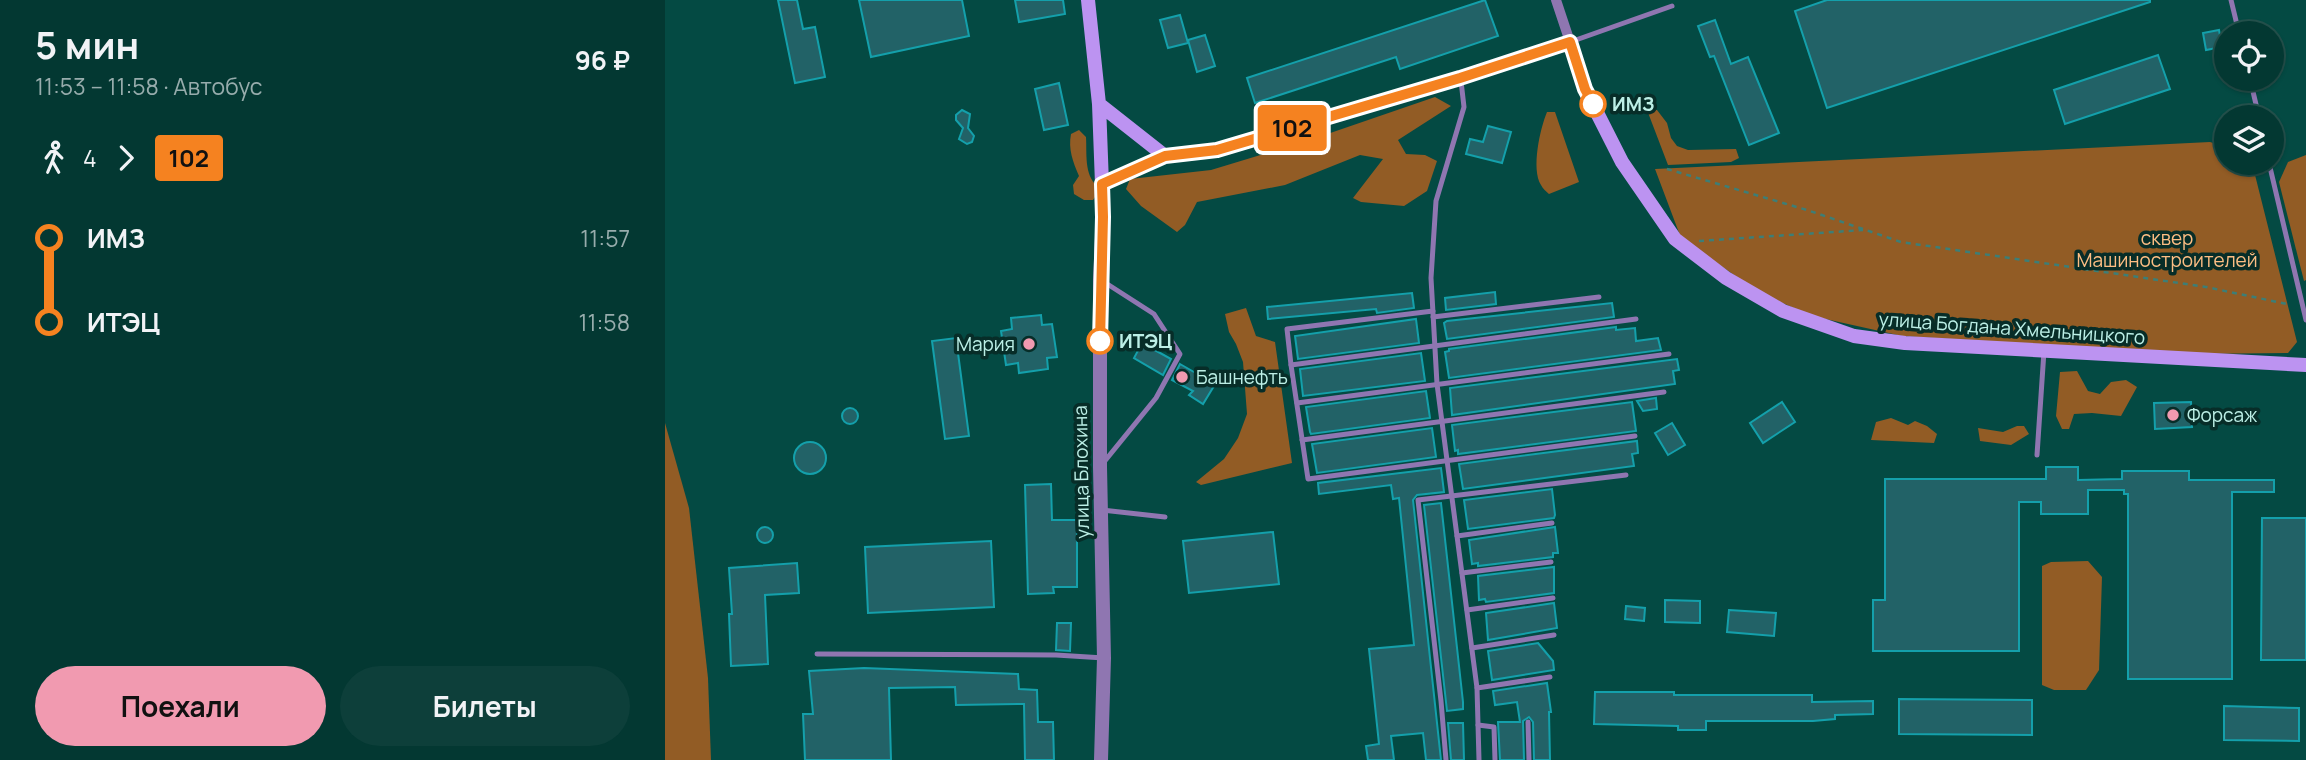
<!DOCTYPE html>
<html lang="ru">
<head>
<meta charset="utf-8">
<style>
	:root { --surface:#033832; --page:#0d3f3a; --text:#f1f3f6; --muted:#97acac; --line:#24524d; --accent:#f19ab0 }
	body { margin:0; font-family:Manrope,sans-serif; background:var(--page); color:var(--text); height:100vh; display:flex; flex-direction:column; font-size:26px; white-space:nowrap }
	* { box-sizing:border-box; margin:0 }
	p { font-size:23px; color:var(--muted) }
	.icon { flex:none; width:38px; height:38px; fill:none; stroke:currentColor; stroke-width:2; stroke-linecap:round; stroke-linejoin:round }
	.map { position:relative; flex:1; overflow:hidden }
	.drawer { display:flex; flex-direction:column; background:var(--surface); width:665px }
	.drawer>* { flex:none }
	.badge { padding:0 14px; border-radius:5px; font-size:24px; line-height:46px }
	.buttons { position:absolute; left:1549px; top:21px; display:grid; gap:14px }
	.buttons a { display:grid; place-items:center; width:70px; height:70px; border-radius:50%; background:var(--surface); box-shadow:0 2px 5px #0004,0 0 0 2px var(--line); font-size:35px }
	.map>.badge { position:absolute; translate:-50% -50%; box-shadow:0 0 0 4px #fff }
	.legs { display:flex; align-items:center; gap:10px; height:77px; padding:0 35px; font-size:23px }
	.legs p { margin-inline-start:auto }
	.head { display:flex; align-items:center; justify-content:space-between; height:119px; padding:0 35px }
	h1 { font-size:38px; font-weight:700; line-height:52px }
	.primary-button { display:flex; gap:14px; margin-top:auto; padding:14px 35px }
	.primary-button a { flex:1; height:80px; border-radius:42px; background:var(--accent); color:#111; font-size:28px; font-weight:700; line-height:80px; text-align:center }
	.primary-button a+a { background:var(--page); color:var(--text) }
	ul { padding:0 35px; list-style:none }
	li { display:flex; align-items:center; gap:24px; height:84px; font-size:26px }
	li i { display:grid; place-items:center; width:10px; height:100%; margin:0 9px; background:currentColor }
	li i::after { content:''; width:18px; height:18px; margin:-9px; border:5px solid; border-radius:50%; background:var(--surface) }
	li p { margin-inline-start:auto }
	li:first-child i { background:linear-gradient(#0000 50%,currentColor 0) }
	li:last-child i { background:linear-gradient(currentColor 50%,#0000 0) }
	main { display:flex; flex:1; min-height:0 }
	.map>svg:first-child { display:block }
	.green { fill:#925c25 }
	.building { fill:#226267; stroke:#14a0ab; stroke-width:2 }
	.lines { fill:none; stroke-linecap:round; stroke-linejoin:round }
	.path { stroke:#3d7e76; stroke-width:2.5; stroke-dasharray:5 5; stroke-linecap:butt }
	.service { stroke:#8f76b1; stroke-width:5 }
	.minor { stroke:#8f76b1; stroke-width:10 }
	.tertiary { stroke:#8f76b1; stroke-width:14 }
	.secondary { stroke:#bc93f1; stroke-width:14 }
	.line-1-casing { stroke:#fff; stroke-width:16 }
	.line-1 { stroke:#f58220; stroke-width:10 }
	.stop-1-dot { fill:#fff; stroke:#f58220; stroke-width:3.5 }
	.poi-dot { fill:#f19ab0; stroke:#072d28; stroke-width:2.5 }
	.labels { text-anchor:middle; dominant-baseline:central; stroke-width:7; stroke-linejoin:round; paint-order:stroke }
	.stop-label { font-size:19px; font-weight:bold; fill:#bcefe6; stroke:#072d28; text-anchor:start }
	.park-label { font-size:19px; fill:#fdbe84; stroke:#072d28 }
	.street-label { font-size:19px; fill:#bcefe6; stroke:#072d28 }
	.poi-label { font-size:19px; fill:#bcefe6; stroke:#072d28; text-anchor:start }
</style>
</head>
<body>
<main>
<section class="drawer">
<div class="head"><div><h1>5 мин</h1><p>11:53 – 11:58 · Автобус</p></div><b>96 ₽</b></div>
<div class="legs"><svg class="icon" aria-label="walk" viewBox="0 0 24 24"><circle cx="13" cy="4" r="2"/><path d="M13 8l-2 6 4 7M11 14l-3 7M7 12l3-4h3l4 4"/></svg>4<svg class="icon" aria-label="forward" viewBox="0 0 24 24"><path d="M9 5l7 7-7 7"/></svg><b class="badge" style="background:#f58220;color:#111">102</b></div>
<ul>
<li><i style="color:#f58220"></i><b>ИМЗ</b><p>11:57</p></li>
<li><i style="color:#f58220"></i><b>ИТЭЦ</b><p>11:58</p></li>
</ul>
<div class="primary-button"><a>Поехали</a><a>Билеты</a></div>
</section>
<div class="map">
<svg width="1641" height="760" viewBox="0 0 1641 760">
	<rect width="100%" height="100%" fill="#044a43"/>
	<g class="green">
		<path d="M770,97L786,106L733,140L741,154L760,155L772,161L762,191L739,206L696,202L688,198L718,159L695,155L620,185L532,202L520,225L512,232L476,206L461,189L465,179L546,170L642,141Z"/>
		<path d="M982,110H992L1002,123L1006,138L1012,146L1023,150L1071,149L1074,158L1066,162L1003,165Z"/>
		<path d="M882,112H890L914,182L884,194C881,191 878,189 876,185C866,169 875,129 882,112Z"/>
		<path d="M414,130L421,137C422,154 419,174 432,186V194L428,200H419L409,194L408,185L414,176C408,162 403,149 406,134Z"/>
		<path d="M1545,142L1561,147V163H1587L1632,342L1623,353L1527,354L1237,336L1147,316L1095,293L1016,238L990,169Z"/>
		<path d="M1641,155V280L1639,281L1614,182L1623,162Z"/>
		<path d="M581,308L591,336L610,342L627,463L536,485L531,482L559,459L573,438L582,414L578,362L571,344L564,332L560,314Z"/>
		<path d="M1412,371L1423,391L1435,394L1446,382L1461,380L1472,387L1456,416L1427,413L1409,414L1404,429H1397L1391,416L1395,372Z"/>
		<path d="M1226,418L1243,425L1250,421L1262,426L1272,434L1269,443L1206,440L1211,422Z"/>
		<path d="M0,423L24,508L43,678L46,760H0Z"/>
		<path d="M1352,426H1359L1364,434L1346,445L1315,441L1313,428L1338,432Z"/>
		<path d="M1423,561L1437,577L1434,670L1421,690H1389L1377,685V566L1386,562Z"/>
	</g>
	<g class="building">
		<path d="M113,0H132L138,29L150,27L160,77L130,83Z"/>
		<path d="M194,0H297L304,36L206,57Z"/>
		<path d="M350,0H398L400,14L354,22Z"/>
		<path d="M820,0L833,36L735,69L731,57L590,103L582,78Z"/>
		<path d="M1162,0H1485V2L1162,108L1130,11Z"/>
		<path d="M515,15L523,43L503,48L495,20Z"/>
		<path d="M1050,20L1066,64L1083,57L1114,133L1084,145L1049,56L1045,57L1033,26Z"/>
		<path d="M1554,30L1557,47L1541,50L1538,33Z"/>
		<path d="M540,35L550,66L532,72L523,40Z"/>
		<path d="M1493,55L1505,89L1400,124L1389,90Z"/>
		<path d="M394,83L403,125L379,130L370,89Z"/>
		<path d="M297,110L305,114L303,128L309,136L307,142L302,144L294,139L298,128L291,120V115Z"/>
		<path d="M823,126L846,132L837,163L801,154L805,139L818,142Z"/>
		<path d="M830,292L831,304L781,310L780,298Z"/>
		<path d="M747,293L749,308L712,313L711,309L603,319L602,307Z"/>
		<path d="M947,303L949,317L782,339L779,323L782,321Z"/>
		<path d="M376,315L377,325L387,324L392,357L382,358L383,369L354,373L353,363L341,365L336,331L347,329L346,318Z"/>
		<path d="M751,319L754,343L633,359L630,336Z"/>
		<path d="M951,327V330L970,328L971,341L993,338L996,350L784,378L780,352L784,351V349Z"/>
		<path d="M291,338L304,436L280,439L267,341Z"/>
		<path d="M477,343L506,359L498,375L469,358Z"/>
		<path d="M756,353L760,381L638,396L635,369Z"/>
		<path d="M1012,359L1014,370L1008,371L1010,384L787,415L785,388Z"/>
		<path d="M515,364L536,376L537,372L552,381L538,404L524,395L528,391L507,380Z"/>
		<path d="M761,391L765,418L646,434L645,432L641,407Z"/>
		<path d="M991,398L992,409L978,411L972,401Z"/>
		<path d="M967,402L971,431L793,454V450L790,451L787,425Z"/>
		<path d="M1117,402L1130,422L1098,443L1085,423Z"/>
		<path d="M1526,402L1527,427L1490,429L1489,403Z"/>
		<circle cx="185" cy="416" r="8"/>
		<path d="M1007,423L1020,445L1003,455L990,433Z"/>
		<path d="M767,428L771,457L652,473L647,444Z"/>
		<path d="M972,441L973,453L967,454L969,466L798,489L794,464Z"/>
		<circle cx="145" cy="458" r="16"/>
		<path d="M1381,467H1413V480L1457,479V471H1524V480H1609V492H1567V679H1463V494H1459V490H1423V514H1376V502H1354V651H1208V600H1220V479H1381Z"/>
		<path d="M776,468L779,492L752,495L748,500L776,760H761L758,733L726,736L729,760H703L701,746L714,744L704,649L749,645L734,498L728,499L726,485L654,494L653,483Z"/>
		<path d="M386,484L387,520H412V587H388L389,593L363,594L360,485Z"/>
		<path d="M887,489L890,515L889,518L803,529L799,500Z"/>
		<path d="M776,503L798,702V709L782,711L759,505Z"/>
		<path d="M1597,518H1641V660H1596Z"/>
		<path d="M890,527L893,553H888V557L813,566V563L807,564L804,540Z"/>
		<circle cx="100" cy="535" r="8"/>
		<path d="M608,532L614,584L524,593L518,541Z"/>
		<path d="M326,541L329,607L203,613L200,547Z"/>
		<path d="M132,563L134,593L100,595L103,664L66,666L64,614H67L64,568Z"/>
		<path d="M889,567V593L821,602L820,599L814,600L813,576Z"/>
		<path d="M1000,600L1035,601V623L1000,622Z"/>
		<path d="M889,603L892,628L823,640L821,613Z"/>
		<path d="M961,606L980,608L979,621L960,619Z"/>
		<path d="M1064,610L1111,613L1109,636L1062,632Z"/>
		<path d="M392,623H406L405,651L391,650Z"/>
		<path d="M873,643L888,661L889,670L827,680L823,651Z"/>
		<path d="M199,668L353,674L354,689L372,690L373,722H388L389,760H360L359,704L291,705L290,687L224,688L226,760H140L138,714H148L144,671Z"/>
		<path d="M882,683L886,712H884L885,760H869L868,722L864,717L858,721L859,760H835L833,722H855L852,702L830,705L828,691Z"/>
		<path d="M930,692H1009V695H1147V702L1208,701V714L1170,715V719L1148,721H1041V730H1013V726L929,724Z"/>
		<path d="M1234,699L1367,700V735L1234,734Z"/>
		<path d="M1559,706L1634,708V741L1559,740Z"/>
		<path d="M783,723H798L799,760H786Z"/>
	</g>
	<g class="lines">
		<g class="path">
			<path d="M1002,169L1142,210L1236,242L1541,287L1622,304"/>
			<path d="M1034,241L1198,230"/>
		</g>
		<g class="service">
			<path d="M1566,0L1574,33"/>
			<path d="M908,41L1007,6"/>
			<path d="M1585,79L1594,117"/>
			<path d="M796,81L799,107L771,201L766,278L772,384L812,688L814,760"/>
			<path d="M1604,163L1641,320"/>
			<path d="M436,280L489,314L515,354L491,398L439,462"/>
			<path d="M768,311L622,329L626,365L971,319"/>
			<path d="M768,317L934,297"/>
			<path d="M626,365L643,479L970,436"/>
			<path d="M632,403L1004,354"/>
			<path d="M637,440L999,392"/>
			<path d="M1372,455L1379,351"/>
			<path d="M437,510L500,517"/>
			<path d="M792,536L887,523"/>
			<path d="M797,573L886,562"/>
			<path d="M802,610L888,598"/>
			<path d="M807,648L889,635"/>
			<path d="M152,654L391,655L439,658"/>
			<path d="M812,688L885,677"/>
			<path d="M863,722L864,760"/>
			<path d="M813,725L829,727L830,760"/>
			<path d="M781,760L776,701L753,500L961,475"/>
		</g>
		<path class="minor" d="M891,0L905,42"/>
		<path class="tertiary" d="M436,760L439,658L435,467V280L438,217L437,184"/>
		<g class="secondary">
			<path d="M423,0L434,104L437,184L500,156L434,104"/>
			<path d="M500,156L552,150L795,78L905,42L920,89L957,162L1010,239L1061,278L1118,311L1189,336L1240,343L1641,365"/>
		</g>
	</g>
	<g class="lines">
		<g class="line-1-casing">
			<path id="line-1" d="M435,341L438,217L437,184L500,156L552,150L795,78L905,42L920,89L928,104"/>
		</g>
		<use href="#line-1" class="line-1"/>
	</g>
	<g class="stop-1-dot">
		<circle cx="928" cy="104" r="12"/>
		<circle cx="435" cy="341" r="12"/>
	</g>
	<g class="poi-dot">
		<circle cx="364" cy="344" r="7"/>
		<circle cx="517" cy="377" r="7"/>
		<circle cx="1508" cy="415" r="7"/>
	</g>
	<g class="labels">
		<g class="stop-label">
			<text x="947" y="104">ИМЗ</text>
			<text x="454" y="341">ИТЭЦ</text>
		</g>
		<g class="park-label">
			<text x="1502" y="238">сквер<tspan x="1502" dy="22">Машиностроителей</tspan></text>
		</g>
		<g class="street-label">
			<text transform="translate(1347 328) rotate(4)">улица Богдана Хмельницкого</text>
			<text transform="translate(416 472) rotate(-91)">улица Блохина</text>
		</g>
		<g class="poi-label">
			<text x="350" y="344" text-anchor="end">Мария</text>
			<text x="531" y="377">Башнефть</text>
			<text x="1522" y="415">Форсаж</text>
		</g>
	</g>
</svg>
<div class="buttons">
<a><svg class="icon" aria-label="locate" viewBox="0 0 24 24"><circle cx="12" cy="12" r="6"/><path d="M12 2v4M12 18v4M2 12h4M18 12h4"/></svg></a>
<a><svg class="icon" aria-label="layers" viewBox="0 0 24 24"><path d="M12 4l9 5-9 5-9-5zM3 14l9 5 9-5"/></svg></a>
</div>
<b class="badge" style="left:627px;top:128px;background:#f58220;color:#111">102</b>
</div>
</main>
</body>
</html>
